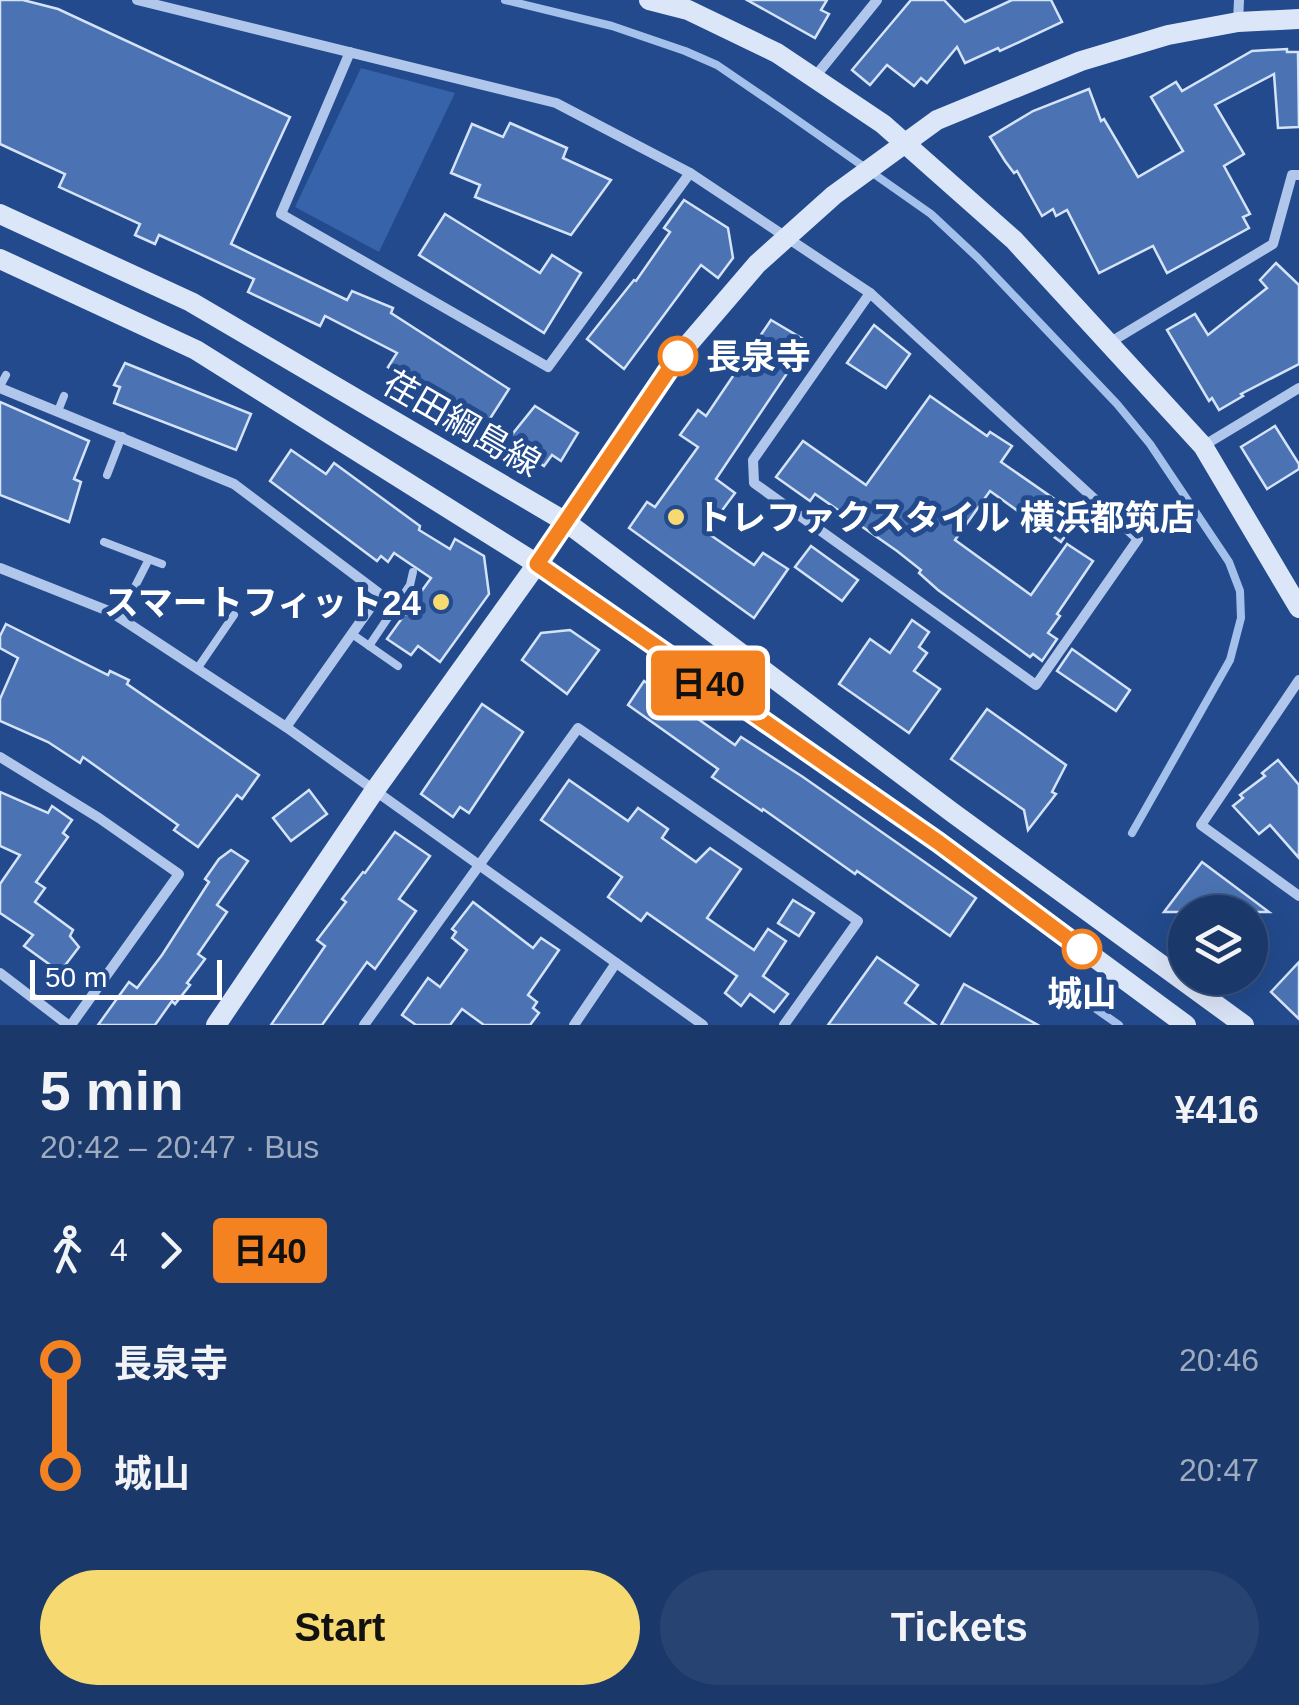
<!DOCTYPE html>
<html lang="en">
<head>
<meta charset="utf-8">
<style>
	:root { --surface:#1a3869; --page:#274371; --text:#f1f3f6; --muted:#9facc0; --line:#38527d; --accent:#f7d972 }
	body { margin:0; font-family:Arial,"Noto Sans JP",sans-serif; background:var(--page); color:var(--text); height:100vh; display:flex; flex-direction:column; font-size:38px; white-space:nowrap }
	* { box-sizing:border-box; margin:0 }
	p { font-size:32px; color:var(--muted) }
	.icon { flex:none; width:55px; height:55px; fill:none; stroke:currentColor; stroke-width:2; stroke-linecap:round; stroke-linejoin:round }
	.map { position:relative; height:1025px; overflow:hidden }
	.details { display:flex; flex-direction:column; background:var(--surface); flex:1 }
	.details>* { flex:none }
	.badge { padding:0 20px; border-radius:8px; font-size:35px; line-height:65px }
	.tools { position:absolute; left:1168px; top:895px; display:grid; gap:20px }
	.tools a { display:grid; place-items:center; width:100px; height:100px; border-radius:50%; background:var(--surface); box-shadow:0 10px 40px #0002,0 0 0 2px var(--line); font-size:50px }
	.scale { position:absolute; left:30px; bottom:25px; width:192px; box-sizing:border-box; padding-left:10px; border:5px solid #fff; border-top:0; font-size:28px; line-height:35px; white-space:nowrap; color:#fff; -webkit-text-stroke:8px #224a8c; paint-order:stroke }
	.map>.badge { position:absolute; translate:-50% -50%; box-shadow:0 0 0 5px #fff }
	.legs { display:flex; align-items:center; gap:15px; height:110px; padding:0 40px; font-size:32px }
	.legs p { margin-inline-start:auto }
	.headline { display:flex; align-items:center; justify-content:space-between; height:170px; padding:0 40px }
	h1 { font-size:55px; font-weight:800; line-height:75px }
	.button { display:flex; gap:20px; margin-top:auto; padding:20px 40px }
	.button a { flex:1; height:115px; border-radius:60px; background:var(--accent); color:#111; font-size:40px; font-weight:800; line-height:115px; text-align:center }
	.button a+a { background:var(--page); color:var(--text) }
	ul { padding:0 40px; list-style:none }
	li { display:flex; align-items:center; gap:35px; height:110px; font-size:38px }
	li i { display:grid; place-items:center; width:15px; height:100%; margin:0 12px; background:currentColor }
	li i::after { content:''; width:25px; height:25px; margin:-12px; border:8px solid; border-radius:50%; background:var(--surface) }
	li p { margin-inline-start:auto }
	li:first-child i { background:linear-gradient(#0000 50%,currentColor 0) }
	li:last-child i { background:linear-gradient(currentColor 50%,#0000 0) }
	.map>svg:first-child { display:block }
	.green { fill:#3663a9 }
	.lines { fill:none; stroke-linecap:round; stroke-linejoin:round }
	.stream { stroke:#a4c1ec; stroke-width:8 }
	.building { fill:#4b73b3; stroke:#d5e3f8; stroke-width:2.5 }
	.lane { stroke:#b0c7eb; stroke-width:8 }
	.street { stroke:#b0c7eb; stroke-width:10 }
	.secondary { stroke:#dce6f9; stroke-width:20 }
	.line-1-casing { stroke:#fff; stroke-width:22 }
	.line-1 { stroke:#f58220; stroke-width:15 }
	.stop-1-dot { fill:#fff; stroke:#f58220; stroke-width:5 }
	.poi-dot { fill:#f7d972; stroke:#224a8c; stroke-width:4 }
	.labels { text-anchor:middle; dominant-baseline:central; stroke-width:10; stroke-linejoin:round; paint-order:stroke }
	.stop-label { font-size:35px; font-weight:bold; fill:#fff; stroke:#224a8c; text-anchor:start }
	.street-label { font-size:35px; fill:#fff; stroke:#224a8c }
	.poi-label { font-size:35px; font-weight:bold; fill:#fff; stroke:#224a8c; text-anchor:start }
</style>
</head>
<body>
<div class="map">
<svg width="1299" height="1025" viewBox="0 0 1299 1025">
	<rect width="100%" height="100%" fill="#224a8c"/>
	<path class="green" d="M361,68L455,93L379,252L295,207Z"/>
	<g class="lines">
		<g class="stream">
			<path d="M505,0L612,26L685,51L717,65L783,110L931,214L978,258L1117,404L1150,444L1229,562L1240,591L1241,618L1230,660L1132,833"/>
			<path d="M1056,981L1119,1025"/>
		</g>
	</g>
	<g class="building">
		<path d="M0,0H23L58,9L290,117L231,244L347,300L352,291L393,308L391,313L509,389L484,428L388,367L397,353L325,316L320,326L248,292L254,279L159,235L155,244L135,235L140,224L59,187L65,174L0,144Z"/>
		<path d="M747,0H827L821,10L829,14L815,38Z"/>
		<path d="M911,0H944L965,22L1012,0H1051L1062,22L1000,51L998,48L965,63L957,47L927,83L921,78L914,86L887,65L870,85L852,70Z"/>
		<path d="M1287,49V52H1298L1299,127L1278,128L1274,74L1215,105L1244,154L1224,166L1250,214L1243,217L1249,228L1167,273L1153,246L1099,273L1067,210L1056,216L1053,209L1042,216L1017,171L1014,173L1005,161L990,137L1033,111L1089,89L1101,121L1104,119L1138,177L1183,151L1151,97L1176,82L1182,91L1252,51Z"/>
		<path d="M510,123L567,148L563,158L611,180L571,235L475,197L480,185L451,173L472,124L503,137Z"/>
		<path d="M684,200L728,228L733,258L718,278L701,265L624,369L587,339L634,280L636,281L670,232L664,228Z"/>
		<path d="M445,214L540,273L552,255L581,273L544,333L419,255Z"/>
		<path d="M1276,263L1299,285V364L1241,394L1243,396L1219,410L1212,398L1209,401L1167,330L1195,314L1208,335L1267,288L1260,280Z"/>
		<path d="M771,320L808,342L716,479L735,493L706,532L754,565L763,553L788,569L754,618L629,528L647,502L655,507L698,447L680,435L698,410L706,416Z"/>
		<path d="M874,325L910,354L886,388L847,363Z"/>
		<path d="M125,363L251,414L236,450L114,403L120,387L114,385Z"/>
		<path d="M930,396L987,436L990,432L1012,446L1001,462L1079,516L1061,542L990,491L955,540L1031,595L1067,544L1093,561L1057,614L1060,616L1048,633L1057,639L1042,661L1033,654L1030,657L938,590L919,573L921,570L897,551L815,494L810,501L776,477L803,441L866,485Z"/>
		<path d="M0,402L89,441L74,479L81,482L69,522L0,495Z"/>
		<path d="M535,406L578,433L561,461L552,455L544,466L506,442Z"/>
		<path d="M1275,426L1299,464V469L1267,489L1241,447Z"/>
		<path d="M291,450L326,474L334,463L420,526L419,530L450,549L455,539L484,556L489,594L440,662L418,646L411,655L387,639L431,578L394,553L388,562L381,556L377,561L270,481Z"/>
		<path d="M811,546L858,580L842,601L795,567Z"/>
		<path d="M912,620L929,632L919,647L927,653L914,671L940,689L909,733L839,684L870,639L890,653Z"/>
		<path d="M6,624L108,675L110,671L129,680L127,684L259,775L242,799L237,795L198,847L174,830L178,825L83,757L80,763L48,742L0,721V699L18,658L0,648V636Z"/>
		<path d="M570,630L599,650L567,694L522,660L541,633Z"/>
		<path d="M1072,649L1130,690L1116,711L1057,671Z"/>
		<path d="M644,681L735,745L741,737L803,777L976,898L950,936L857,871L855,874L763,809L762,811L712,777L718,769L628,705Z"/>
		<path d="M482,704L523,732L469,813L460,807L453,817L421,794Z"/>
		<path d="M987,709L1066,765L1052,792L1056,794L1028,830L1024,810L951,759Z"/>
		<path d="M1278,760L1299,785V858L1270,825L1259,834L1233,806L1243,798L1240,795L1265,776L1262,773Z"/>
		<path d="M569,780L628,821L638,808L668,829L662,838L696,862L710,848L741,869L707,918L754,950L768,929L786,941L763,976L788,994L774,1012L750,994L741,1006L725,993L737,976L647,913L641,921L608,897L622,877L541,820Z"/>
		<path d="M309,790L327,814L291,841L273,818Z"/>
		<path d="M0,792L48,813L52,806L72,820L63,833L68,837L36,882L45,888L35,902L73,930L70,936L79,947L60,972L24,946L33,935L0,913V884L20,855L0,846Z"/>
		<path d="M395,832L430,856L399,899L416,911L375,969L367,962L322,1025H271L325,946L317,940L346,902L342,899L363,872L365,873Z"/>
		<path d="M231,850L248,861L217,905L227,912L198,954L205,959L187,983L190,985L175,1004L172,1001L155,1025H98L129,982L137,988L162,955L209,882L205,879L219,859Z"/>
		<path d="M1202,862L1269,912H1164Z"/>
		<path d="M793,900L814,913L799,936L778,923Z"/>
		<path d="M473,902L533,948L541,938L559,950L528,995L537,1002L533,1008L539,1013L530,1025H484L462,1009L450,1025H416L402,1015L428,978L440,987L467,950L452,938L456,932L452,929Z"/>
		<path d="M877,957L918,985L905,1003L936,1025H828Z"/>
		<path d="M1299,962V1019L1271,992Z"/>
		<path d="M964,984L1038,1025H941Z"/>
	</g>
	<g class="lines">
		<g class="lane">
			<path d="M0,386L6,375"/>
			<path d="M58,411L64,396"/>
			<path d="M107,475L122,436"/>
			<path d="M104,542L162,564"/>
			<path d="M119,618L149,559"/>
			<path d="M352,634L398,666"/>
			<path d="M369,646L410,585L413,572"/>
			<path d="M197,669L234,615"/>
		</g>
		<g class="street">
			<path d="M137,0L556,103L690,173L870,293"/>
			<path d="M1238,22L1239,0"/>
			<path d="M350,52L281,214L548,367L690,173"/>
			<path d="M814,78L877,0"/>
			<path d="M870,293L1138,539L1036,685L754,483L753,460Z"/>
			<path d="M1109,343L1273,244L1292,175H1299"/>
			<path d="M0,388L234,484L380,594L286,727"/>
			<path d="M1203,446L1299,388"/>
			<path d="M0,568L111,612L286,727L703,1025"/>
			<path d="M1299,680L1201,825L1299,896"/>
			<path d="M0,757L99,818L179,874L71,1025"/>
			<path d="M0,973L68,1025"/>
			<path d="M364,1025L578,728L858,921L784,1025"/>
			<path d="M574,1025L616,963"/>
		</g>
		<g class="secondary">
			<path d="M649,0L688,10L777,53L883,124L1014,240L1203,446L1299,608"/>
			<path d="M0,214L191,302L566,522L953,813L1244,1025"/>
			<path d="M0,259L196,350L537,564L938,842L1186,1025"/>
			<path d="M216,1025L375,790L537,564L679,355L757,264L834,195L937,120L1081,61L1168,35L1238,22L1299,19"/>
		</g>
	</g>
	<g class="lines">
		<g class="line-1-casing">
			<path id="line-1" d="M678,356L537,564L938,842L1082,949"/>
		</g>
		<use href="#line-1" class="line-1"/>
	</g>
	<g class="stop-1-dot">
		<circle cx="678" cy="356" r="18"/>
		<circle cx="1082" cy="949" r="18"/>
	</g>
	<g class="poi-dot">
		<circle cx="676" cy="517" r="10"/>
		<circle cx="441" cy="602" r="10"/>
	</g>
	<g class="labels">
		<g class="stop-label">
			<text x="706" y="356">長泉寺</text>
			<text x="1082" y="993" text-anchor="middle">城山</text>
		</g>
		<g class="street-label">
			<text transform="translate(462 423) rotate(30)">荏田綱島線</text>
		</g>
		<g class="poi-label">
			<text x="696" y="517">トレファクスタイル 横浜都筑店</text>
			<text x="421" y="602" text-anchor="end">スマートフィット24</text>
		</g>
	</g>
</svg>
<div class="tools">
<a><svg class="icon" aria-label="layers" viewBox="0 0 24 24"><path d="M12 4l9 5-9 5-9-5zM3 14l9 5 9-5"/></svg></a>
</div>
<div class="scale">50 m</div>
<b class="badge" style="left:708px;top:683px;background:#f58220;color:#111">日40</b>
</div>
<section class="details">
<div class="headline"><div><h1>5 min</h1><p>20:42 – 20:47 · Bus</p></div><b>¥416</b></div>
<div class="legs"><svg class="icon" aria-label="walk" viewBox="0 0 24 24"><circle cx="13" cy="4" r="2"/><path d="M13 8l-2 6 4 7M11 14l-3 7M7 12l3-4h3l4 4"/></svg>4<svg class="icon" aria-label="forward" viewBox="0 0 24 24"><path d="M9 5l7 7-7 7"/></svg><b class="badge" style="background:#f58220;color:#111">日40</b></div>
<ul>
<li><i style="color:#f58220"></i><b>長泉寺</b><p>20:46</p></li>
<li><i style="color:#f58220"></i><b>城山</b><p>20:47</p></li>
</ul>
<div class="button"><a>Start</a><a>Tickets</a></div>
</section>
</body>
</html>
